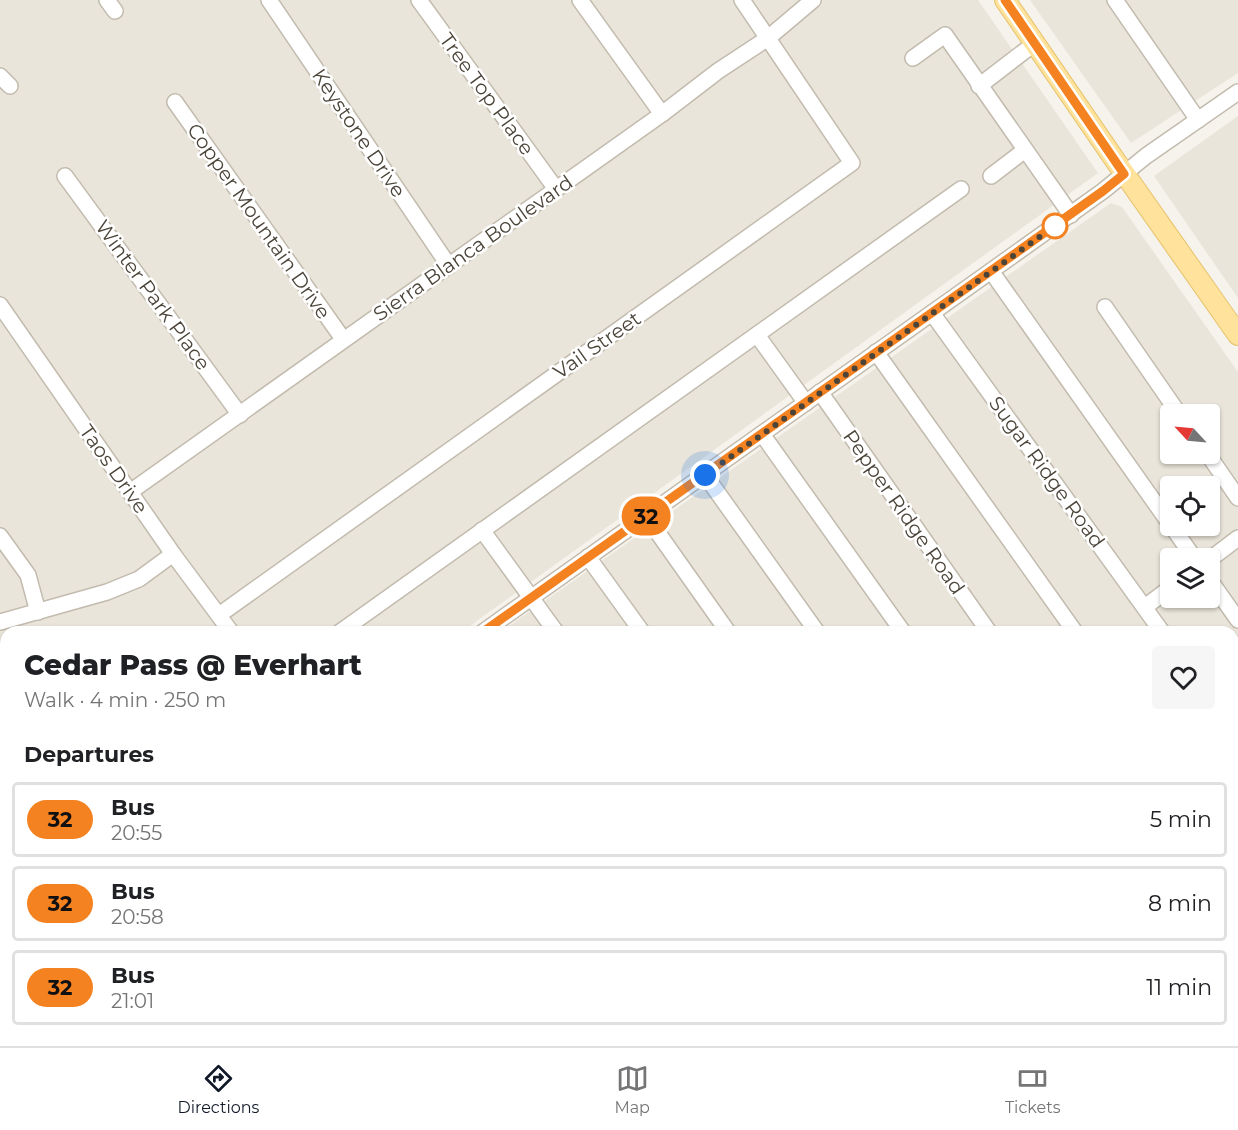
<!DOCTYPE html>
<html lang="en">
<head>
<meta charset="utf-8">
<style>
	:root { --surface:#fff; --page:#f6f6f6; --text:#202124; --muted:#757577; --line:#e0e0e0; --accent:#111827 }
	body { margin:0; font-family:Montserrat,sans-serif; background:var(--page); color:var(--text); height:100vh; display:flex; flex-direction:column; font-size:22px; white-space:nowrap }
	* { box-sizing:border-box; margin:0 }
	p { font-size:20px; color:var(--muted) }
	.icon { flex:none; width:33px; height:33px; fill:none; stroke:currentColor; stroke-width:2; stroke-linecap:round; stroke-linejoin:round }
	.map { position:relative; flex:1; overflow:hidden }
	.drawer { position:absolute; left:0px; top:626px; width:1239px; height:422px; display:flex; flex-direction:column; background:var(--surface); border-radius:18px 18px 0 0; box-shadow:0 2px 4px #0004 }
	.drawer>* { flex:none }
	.badge { padding:0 12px; border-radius:20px; font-size:21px; line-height:39px }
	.needle { width:39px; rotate:296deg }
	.buttons { position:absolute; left:1160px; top:404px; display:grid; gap:12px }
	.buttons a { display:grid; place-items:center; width:60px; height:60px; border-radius:6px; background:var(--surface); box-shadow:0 2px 4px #0004; font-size:30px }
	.you { position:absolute; width:30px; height:30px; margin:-15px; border:4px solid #fff; border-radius:50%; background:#1a73e8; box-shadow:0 0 0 9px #1a73e833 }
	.map>.badge { position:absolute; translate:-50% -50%; box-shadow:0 0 0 3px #fff }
	h2 { padding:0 24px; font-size:22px; line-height:54px }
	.round { display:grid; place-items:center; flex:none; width:63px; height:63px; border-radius:6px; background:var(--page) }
	.head { display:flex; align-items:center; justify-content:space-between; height:102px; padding:0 24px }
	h1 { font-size:28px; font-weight:800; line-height:45px }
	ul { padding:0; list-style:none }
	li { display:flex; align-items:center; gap:18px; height:75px; margin:0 12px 9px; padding:0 12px; border:3px solid var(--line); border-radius:6px }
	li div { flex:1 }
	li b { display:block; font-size:22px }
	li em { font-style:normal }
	li .badge { min-width:66px; font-weight:700; text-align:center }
	.dock { display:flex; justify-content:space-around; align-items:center; height:84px; border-top:2px solid var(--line); background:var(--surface); font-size:16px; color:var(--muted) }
	.dock a { display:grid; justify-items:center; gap:3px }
	.dock .active { color:var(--accent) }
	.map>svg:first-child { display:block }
	.residential { fill:#eae5da; fill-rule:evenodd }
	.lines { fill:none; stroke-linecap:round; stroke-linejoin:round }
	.minor-casing { stroke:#c2bbae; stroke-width:18 }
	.major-casing { stroke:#e6c16a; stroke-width:22 }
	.minor { stroke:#fff; stroke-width:15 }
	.major { stroke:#ffe39c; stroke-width:20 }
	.line-casing { stroke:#fff; stroke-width:14 }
	.line { stroke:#f58220; stroke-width:9 }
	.walk { stroke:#4b4439; stroke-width:6; stroke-dasharray:0 10.8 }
	.stop-dot { fill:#fff; stroke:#f58220; stroke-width:3 }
	.labels { text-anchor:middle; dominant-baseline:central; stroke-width:5; stroke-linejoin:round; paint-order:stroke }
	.street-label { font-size:20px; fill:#4b4439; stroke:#fff }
</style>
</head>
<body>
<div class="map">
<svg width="1238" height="1046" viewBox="0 0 1238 1046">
	<rect width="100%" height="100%" fill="#f6f3ec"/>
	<g class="residential">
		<path d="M0,0H978L1098,173L463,631L6,632V954L0,958Z"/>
		<path d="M1030,0H1238V73L1131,143Z"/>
		<path d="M1238,116V298L1154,176Z"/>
		<path d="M1111,203L1122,207L1238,372V1046H146L153,1041H1233V632L502,631ZM1170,414H1209V453H1170ZM1170,486H1209V525H1170ZM1170,558H1209V597H1170Z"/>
		<path d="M6,984V1041H65L69,1046H0V988Z"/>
	</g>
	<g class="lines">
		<g class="minor-casing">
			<g id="minor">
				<path d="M107,0L115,11"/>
				<path d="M269,0L449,266"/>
				<path d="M419,0L556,189"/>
				<path d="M580,0L662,114"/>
				<path d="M1115,0L1198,120"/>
				<path d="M913,58L945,35L1071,215"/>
				<path d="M0,76L10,86"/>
				<path d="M979,86L1035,43"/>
				<path d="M175,102L343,339"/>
				<path d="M65,176L240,415"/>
				<path d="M991,176L1025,150"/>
				<path d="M991,271L1170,524"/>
				<path d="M0,305L173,554L231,632"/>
				<path d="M1105,307L1179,414"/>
				<path d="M932,313L1162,632"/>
				<path d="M757,335L806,403"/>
				<path d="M876,352L1075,632"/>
				<path d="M820,392L989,632"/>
				<path d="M762,434L903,632"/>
				<path d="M1207,453L1238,498"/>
				<path d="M705,475L817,632"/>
				<path d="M130,492L662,114L718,71L768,38L813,0"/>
				<path d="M646,516L728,632"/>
				<path d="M1171,525L1194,558"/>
				<path d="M482,530L556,632"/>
				<path d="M0,536L28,575L38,612"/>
				<path d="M588,557L642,632"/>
				<path d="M1209,560L1238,538"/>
				<path d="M1209,579L1238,620"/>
				<path d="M1145,607L1170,588"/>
				<path d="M219,615L852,163L742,0"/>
				<path d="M0,622L107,592L139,579L173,554"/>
				<path d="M340,632L961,189"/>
				<path d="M483,632L991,271L1103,191L1146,156L1238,92"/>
				<path d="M1233,733L1238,740"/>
				<path d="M1233,855L1238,852"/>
				<path d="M0,939L6,947"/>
				<path d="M0,974L6,970"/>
				<path d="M1233,1030L1238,1026"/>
				<path d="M70,1041L74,1046"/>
				<path d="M764,1041L767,1046"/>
				<path d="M847,1041L850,1046"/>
				<path d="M933,1041L935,1046"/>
				<path d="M1191,1041L1194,1046"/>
				<path d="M152,1046L159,1041"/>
				<path d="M275,1046L282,1041"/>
				<path d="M388,1046L395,1041"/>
				<path d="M500,1046L507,1041"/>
				<path d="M611,1046L618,1041"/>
				<path d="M739,1046L746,1041"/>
				<path d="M966,1046L972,1041"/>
				<path d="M1210,1046L1217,1041"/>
			</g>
		</g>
		<g class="major-casing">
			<path id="major" d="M1005,0L1117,163L1238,335"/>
		</g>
		<use href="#minor" class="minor"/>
		<use href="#major" class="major"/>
	</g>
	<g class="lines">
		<g class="line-casing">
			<path id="line" d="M483,632L1103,191L1124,174L1005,0"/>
		</g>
		<use href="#line" class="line"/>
		<path class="walk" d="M705,475L1055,226"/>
	</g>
	<circle class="stop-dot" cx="1055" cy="226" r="12"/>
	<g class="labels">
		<g class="street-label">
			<text transform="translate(487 94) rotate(54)">Tree Top Place</text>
			<text transform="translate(359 133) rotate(56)">Keystone Drive</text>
			<text transform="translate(259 221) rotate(55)">Copper Mountain Drive</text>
			<text transform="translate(473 248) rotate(-35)">Sierra Blanca Boulevard</text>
			<text transform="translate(153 295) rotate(54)">Winter Park Place</text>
			<text transform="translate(597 345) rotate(-35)">Vail Street</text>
			<text transform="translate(114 469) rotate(55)">Taos Drive</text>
			<text transform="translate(1047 472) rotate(54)">Sugar Ridge Road</text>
			<text transform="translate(904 512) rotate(55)">Pepper Ridge Road</text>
		</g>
	</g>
</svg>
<div class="buttons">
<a><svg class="needle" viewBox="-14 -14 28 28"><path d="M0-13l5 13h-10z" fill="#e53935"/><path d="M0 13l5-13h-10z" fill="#757577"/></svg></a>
<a><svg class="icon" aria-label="locate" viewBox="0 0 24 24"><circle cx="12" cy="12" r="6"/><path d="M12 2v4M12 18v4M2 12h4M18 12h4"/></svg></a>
<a><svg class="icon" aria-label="layers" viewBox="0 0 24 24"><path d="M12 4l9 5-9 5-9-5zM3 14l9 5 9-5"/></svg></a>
</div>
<div class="you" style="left:705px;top:475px"></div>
<b class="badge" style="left:646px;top:516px;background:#f58220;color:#111">32</b>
<section class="drawer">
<div class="head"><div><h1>Cedar Pass @ Everhart</h1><p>Walk · 4 min · 250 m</p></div><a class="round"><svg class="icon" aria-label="heart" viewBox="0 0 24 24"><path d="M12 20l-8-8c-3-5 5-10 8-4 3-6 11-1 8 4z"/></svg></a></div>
<h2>Departures</h2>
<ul>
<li><span class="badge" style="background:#f58220;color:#111">32</span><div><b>Bus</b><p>20:55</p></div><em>5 min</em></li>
<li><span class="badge" style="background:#f58220;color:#111">32</span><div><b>Bus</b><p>20:58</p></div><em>8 min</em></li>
<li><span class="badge" style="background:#f58220;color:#111">32</span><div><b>Bus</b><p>21:01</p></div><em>11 min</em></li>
</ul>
</section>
</div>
<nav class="dock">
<a class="active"><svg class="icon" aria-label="directions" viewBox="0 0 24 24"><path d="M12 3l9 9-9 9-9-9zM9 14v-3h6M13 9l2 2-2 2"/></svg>Directions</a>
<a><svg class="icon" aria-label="map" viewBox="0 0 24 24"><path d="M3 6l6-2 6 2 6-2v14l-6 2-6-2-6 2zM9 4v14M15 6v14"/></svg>Map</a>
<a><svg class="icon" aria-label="tickets" viewBox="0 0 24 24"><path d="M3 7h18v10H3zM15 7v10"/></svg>Tickets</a>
</nav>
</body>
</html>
